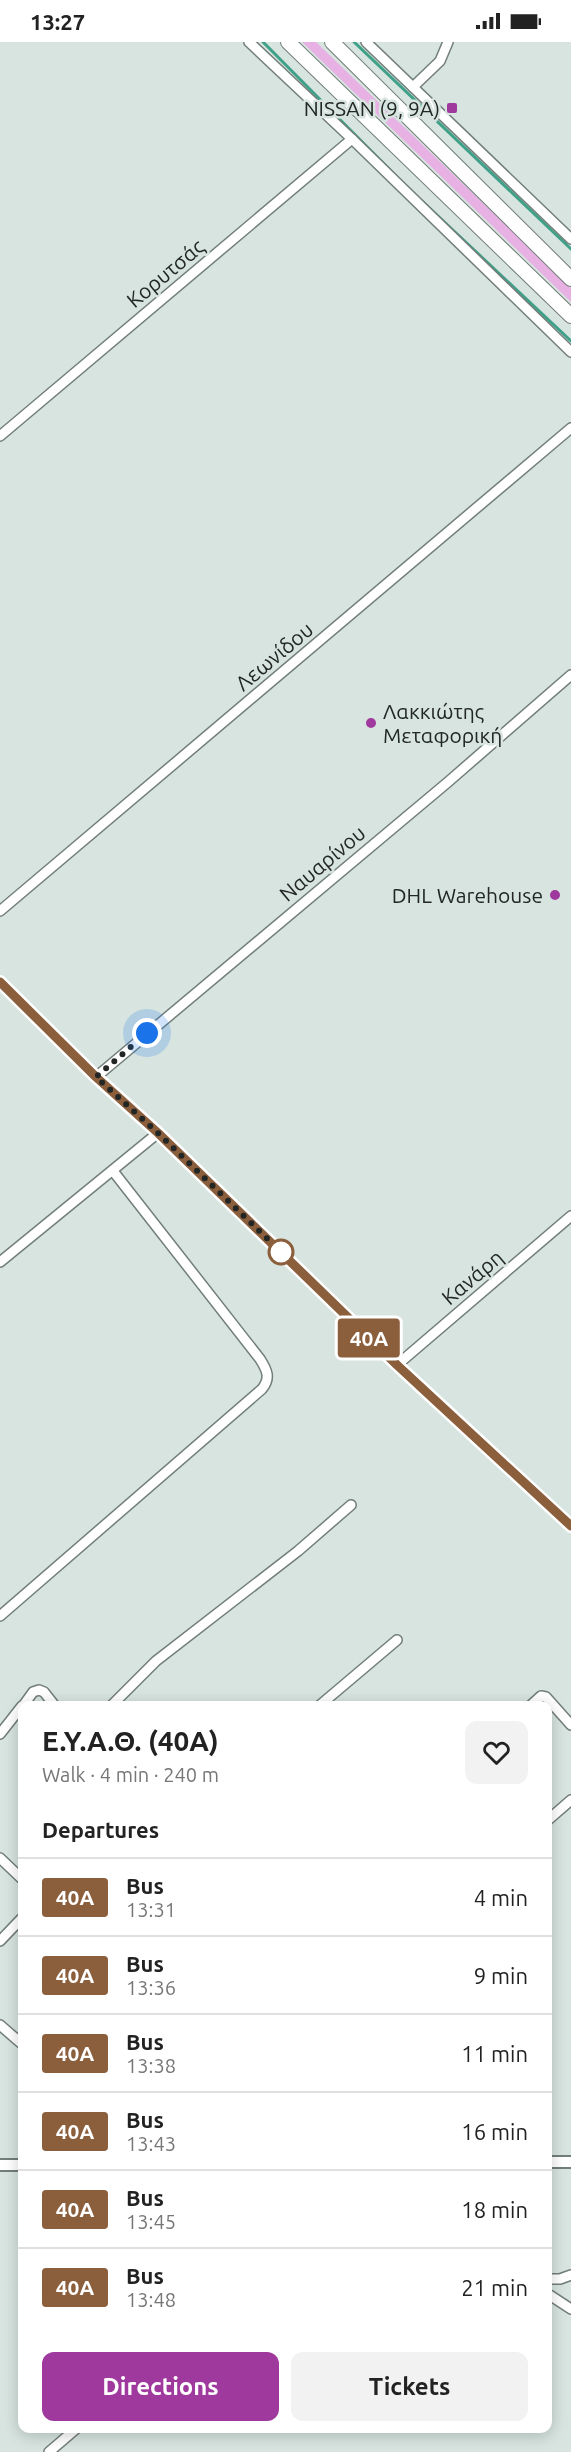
<!DOCTYPE html>
<html lang="en">
<head>
<meta charset="utf-8">
<style>
	:root { --surface:#fff; --page:#f2f2f2; --text:#222; --muted:#767676; --line:#e0e0e0; --accent:#9f399d }
	body { margin:0; font-family:Ubuntu,sans-serif; background:var(--page); color:var(--text); height:100vh; display:flex; flex-direction:column; font-size:22px; white-space:nowrap }
	* { box-sizing:border-box; margin:0 }
	p { font-size:20px; color:var(--muted) }
	.icon { flex:none; width:33px; height:33px; fill:none; stroke:currentColor; stroke-width:2; stroke-linecap:round; stroke-linejoin:round }
	.map { position:relative; flex:1; overflow:hidden }
	.side { position:absolute; left:18px; top:1659px; width:534px; height:732px; display:flex; flex-direction:column; background:var(--surface); border-radius:12px; box-shadow:0 3px 15px #0003 }
	.side>* { flex:none }
	.badge { padding:0 12px; border-radius:4px; font-size:21px; line-height:39px }
	.you { position:absolute; width:30px; height:30px; margin:-15px; border:4px solid #fff; border-radius:50%; background:#1a73e8; box-shadow:0 0 0 9px #1a73e833 }
	.map>.badge { position:absolute; translate:-50% -50%; box-shadow:0 0 0 3px #fff }
	h2 { padding:0 24px; font-size:22px; line-height:54px }
	.round { display:grid; place-items:center; flex:none; width:63px; height:63px; border-radius:12px; background:var(--page) }
	.summary { display:flex; align-items:center; justify-content:space-between; height:102px; padding:0 24px }
	h1 { font-size:28px; font-weight:600; line-height:45px }
	.action { display:flex; gap:12px; margin-top:auto; padding:12px 24px }
	.action a { flex:1; height:69px; border-radius:12px; background:var(--accent); color:#fff; font-size:24px; font-weight:600; line-height:69px; text-align:center }
	.action a+a { background:var(--page); color:var(--text) }
	ul { padding:0; list-style:none }
	li { display:flex; align-items:center; gap:18px; height:78px; padding:0 24px; border-top:2px solid var(--line) }
	li div { flex:1 }
	li b { display:block; font-size:22px }
	li em { font-style:normal }
	li .badge { min-width:66px; font-weight:700; text-align:center }
	.status { display:flex; justify-content:space-between; align-items:center; height:42px; padding:0 30px; background:var(--surface); direction:ltr }
	.status svg { height:16px; fill:currentColor }
	.map>svg:first-child { display:block }
	.green { fill:#e7b1e3 }
	.lines { fill:none; stroke-linecap:round; stroke-linejoin:round }
	.stream { stroke:#3fa188; stroke-width:3 }
	.minor-casing { stroke:#727e7a; stroke-width:12 }
	.major-casing { stroke:#727e7a; stroke-width:14 }
	.highway-casing { stroke:#727e7a; stroke-width:16 }
	.minor { stroke:#fff; stroke-width:9 }
	.major { stroke:#fff; stroke-width:10 }
	.highway { stroke:#fff; stroke-width:14 }
	.line-casing { stroke:#fff; stroke-width:14 }
	.line { stroke:#8b5e3c; stroke-width:9 }
	.walk { stroke:#222725; stroke-width:6; stroke-dasharray:0 10.8 }
	.poi-dot { fill:#9f399d; stroke:#d7e4e0; stroke-width:2 }
	.stop-dot { fill:#fff; stroke:#8b5e3c; stroke-width:3 }
	.labels { text-anchor:middle; dominant-baseline:central; stroke-width:5; stroke-linejoin:round; paint-order:stroke }
	.poi-label { font-size:21px; fill:#222725; stroke:#d7e4e0; text-anchor:end }
	.street-label { font-size:21px; fill:#222725; stroke:#d7e4e0 }
</style>
</head>
<body>
<div class="status"><b>13:27</b><svg viewBox="0 0 49 12"><path d="M0 12V9h3v3zM5 12V6h3v6zM10 12V3h3v9zM15 12V0h3v12zM26 1h20v11H26zM47 4h2v5h-2z"/></svg></div>
<div class="map">
<svg width="571" height="2410" viewBox="0 0 571 2410">
	<rect width="100%" height="100%" fill="#d7e4e0"/>
	<path class="green" d="M302,0H316L571,246V260Z"/>
	<g class="lines">
		<g class="stream">
			<path d="M263,0L393,131"/>
			<path d="M354,0L571,207"/>
			<path d="M423,160L571,299"/>
		</g>
		<g class="minor-casing">
			<g id="minor">
				<path d="M249,0L352,97L571,310"/>
				<path d="M366,0L571,197"/>
				<path d="M413,45L440,19L448,0"/>
				<path d="M0,394L352,97"/>
				<path d="M0,869L571,386"/>
				<path d="M0,940L96,1035L158,1091L397,1323L571,1484"/>
				<path d="M96,1035L448,740L571,633"/>
				<path d="M0,1220L158,1091"/>
				<path d="M397,1323L571,1174"/>
				<path d="M0,1574L262,1347C271,1336 267,1328 260,1317L113,1129"/>
				<path d="M23,1664L33,1650L39,1648L44,1650L55,1664"/>
				<path d="M111,1664L156,1619L298,1509L351,1463"/>
				<path d="M319,1664L397,1598"/>
				<path d="M530,1664L541,1654L546,1655L571,1683"/>
				<path d="M0,1692L22,1664"/>
				<path d="M548,1778L571,1758"/>
				<path d="M0,1816L22,1837"/>
				<path d="M0,1899L22,1876"/>
				<path d="M0,1983L22,2002"/>
				<path d="M548,2237H560L571,2233"/>
				<path d="M548,2252L571,2267"/>
				<path d="M49,2410L77,2386"/>
			</g>
		</g>
		<g class="major-casing">
			<g id="major">
				<path d="M548,2120H571"/>
				<path d="M0,2123H22"/>
			</g>
		</g>
		<g class="highway-casing">
			<g id="highway">
				<path d="M288,0L571,274"/>
				<path d="M332,0L571,237"/>
			</g>
		</g>
		<use href="#minor" class="minor"/>
		<use href="#major" class="major"/>
		<use href="#highway" class="highway"/>
	</g>
	<g class="lines">
		<g class="line-casing">
			<path id="line" d="M0,940L96,1035L158,1091L397,1323L571,1484"/>
		</g>
		<use href="#line" class="line"/>
		<path class="walk" d="M147,991L96,1035L158,1091L281,1210"/>
	</g>
	<g class="poi-dot">
		<rect x="446" y="60" width="12" height="12" rx="3"/>
		<circle cx="371" cy="681" r="6"/>
		<circle cx="555" cy="853" r="6"/>
	</g>
	<circle class="stop-dot" cx="281" cy="1210" r="12"/>
	<g class="labels">
		<g class="poi-label">
			<text x="440" y="66">NISSAN (9, 9Α)</text>
			<text x="383" y="669" text-anchor="start">Λακκιώτης<tspan x="383" dy="24">Μεταφορική</tspan></text>
			<text x="543" y="853">DHL Warehouse</text>
		</g>
		<g class="street-label">
			<text transform="translate(165 231) rotate(-40)">Κορυτσάς</text>
			<text transform="translate(274 614) rotate(-40)">Λεωνίδου</text>
			<text transform="translate(322 821) rotate(-40)">Ναυαρίνου</text>
			<text transform="translate(472 1235) rotate(-40)">Κανάρη</text>
		</g>
	</g>
</svg>
<div class="you" style="left:147px;top:991px"></div>
<b class="badge" style="left:369px;top:1296px;background:#8b5e3c;color:#fff">40Α</b>
<section class="side">
<div class="summary"><div><h1>Ε.Υ.Α.Θ. (40Α)</h1><p>Walk · 4 min · 240 m</p></div><a class="round"><svg class="icon" aria-label="heart" viewBox="0 0 24 24"><path d="M12 20l-8-8c-3-5 5-10 8-4 3-6 11-1 8 4z"/></svg></a></div>
<h2>Departures</h2>
<ul>
<li><span class="badge" style="background:#8b5e3c;color:#fff">40Α</span><div><b>Bus</b><p>13:31</p></div><em>4 min</em></li>
<li><span class="badge" style="background:#8b5e3c;color:#fff">40Α</span><div><b>Bus</b><p>13:36</p></div><em>9 min</em></li>
<li><span class="badge" style="background:#8b5e3c;color:#fff">40Α</span><div><b>Bus</b><p>13:38</p></div><em>11 min</em></li>
<li><span class="badge" style="background:#8b5e3c;color:#fff">40Α</span><div><b>Bus</b><p>13:43</p></div><em>16 min</em></li>
<li><span class="badge" style="background:#8b5e3c;color:#fff">40Α</span><div><b>Bus</b><p>13:45</p></div><em>18 min</em></li>
<li><span class="badge" style="background:#8b5e3c;color:#fff">40Α</span><div><b>Bus</b><p>13:48</p></div><em>21 min</em></li>
</ul>
<div class="action"><a>Directions</a><a>Tickets</a></div>
</section>
</div>
</body>
</html>
